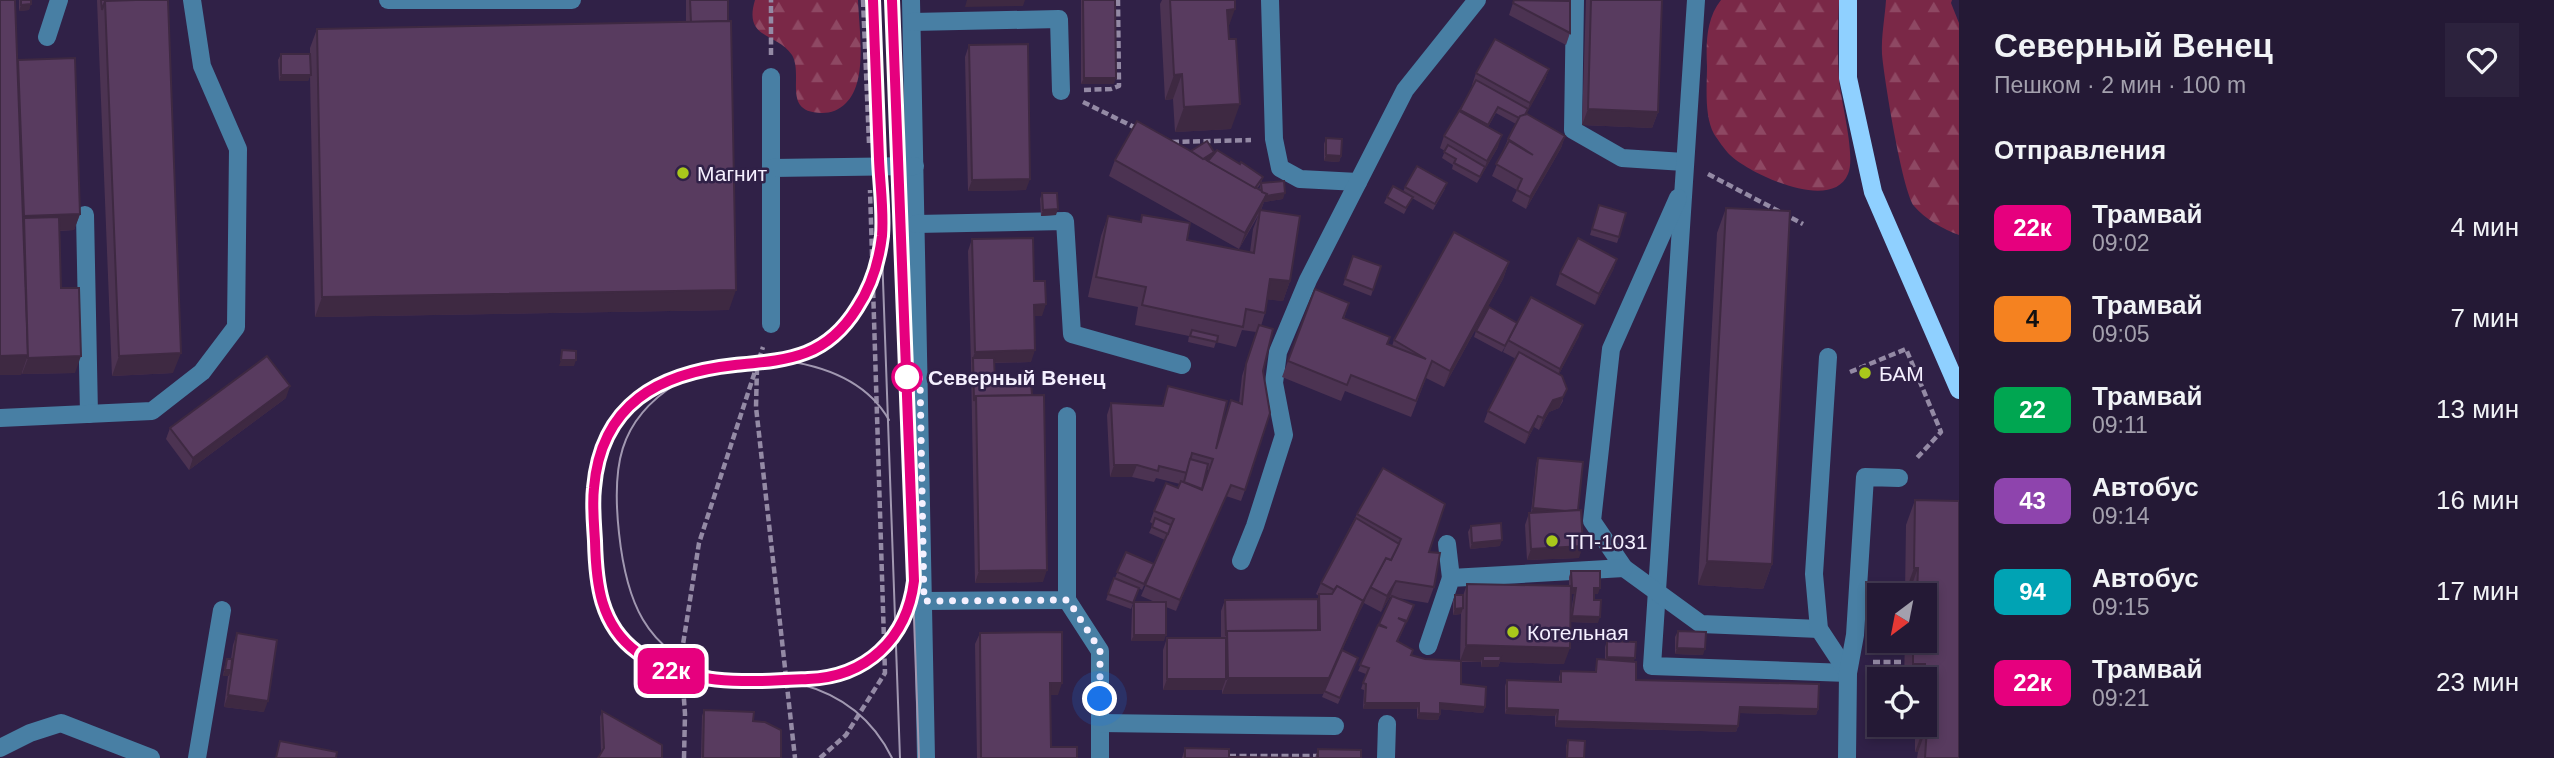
<!DOCTYPE html>
<html lang="ru">
<head>
<meta charset="utf-8">
<style>
	:root { --surface:#241935; --page:#2c223d; --text:#f1f3f6; --muted:#a3a0ad; --line:#413850 }
	body { margin:0; font-family:Arial,sans-serif; background:var(--page); color:var(--text); height:100vh; display:flex; flex-direction:column; font-size:26px; white-space:nowrap }
	* { box-sizing:border-box; margin:0 }
	p { font-size:23px; color:var(--muted) }
	.icon { flex:none; width:38px; height:38px; fill:none; stroke:currentColor; stroke-width:2; stroke-linecap:round; stroke-linejoin:round }
	.map { position:relative; flex:1; overflow:hidden }
	.side { display:flex; flex-direction:column; background:var(--surface); width:595px }
	.side>* { flex:none }
	.badge { padding:0 14px; border-radius:10px; font-size:24px; line-height:46px }
	.needle { width:46px; rotate:212deg }
	.tools { position:absolute; left:1867px; top:583px; display:grid; gap:14px }
	.tools a { display:grid; place-items:center; width:70px; height:70px; border-radius:0px; background:var(--surface); box-shadow:0 4px 10px #0003,0 0 0 2px var(--line); font-size:35px }
	.you { position:absolute; width:35px; height:35px; margin:-18px; border:5px solid #fff; border-radius:50%; background:#1a73e8; box-shadow:0 0 0 10px #1a73e833 }
	.map>.badge { position:absolute; translate:-50% -50%; box-shadow:0 0 0 4px #fff }
	h2 { padding:0 35px; font-size:26px; line-height:63px }
	.round { display:grid; place-items:center; flex:none; width:74px; height:74px; border-radius:0px; background:var(--page) }
	.summary { display:flex; align-items:center; justify-content:space-between; height:119px; padding:0 35px }
	h1 { font-size:33px; font-weight:700; line-height:52px }
	ul { padding:0; list-style:none }
	li { display:flex; align-items:center; gap:21px; height:91px; padding:0 35px }
	li div { flex:1 }
	li b { display:block; font-size:26px }
	li em { font-style:normal }
	li .badge { min-width:77px; font-weight:700; text-align:center }
	main { display:flex; flex:1; min-height:0 }
	.map>svg:first-child { display:block }
	.forest { fill:url(#forest-firs) }
	.lines { fill:none; stroke-linecap:round; stroke-linejoin:round }
	.path { stroke:#948aa5; stroke-width:4.5; stroke-dasharray:7 3.5; stroke-linecap:butt }
	.minor { stroke:#487fa4; stroke-width:18 }
	.major { stroke:#8fd0ff; stroke-width:18 }
	.tram { stroke:#a198b1; stroke-width:2 }
	.wall { fill:#4c3352; fill-rule:evenodd }
	.shaded-wall { fill:#3e2942 }
	.building { fill:#583b5f; stroke:#3e2942; stroke-width:2 }
	.line-casing { stroke:#fff; stroke-width:16 }
	.line { stroke:#e6007e; stroke-width:10 }
	.walk { stroke:#f5f0ff; stroke-width:7; stroke-dasharray:0 12.6 }
	.poi-dot { fill:#a9c71b; stroke:#302147; stroke-width:2.5 }
	.stop-dot { fill:#fff; stroke:#e6007e; stroke-width:3.5 }
	.labels { text-anchor:middle; dominant-baseline:central; stroke-width:5; stroke-linejoin:round; paint-order:stroke }
	.poi-label { font-size:21px; fill:#f5f0ff; stroke:#302147; text-anchor:start }
	.stop-label { font-size:21px; font-weight:bold; fill:#f5f0ff; stroke:#302147; text-anchor:start }
</style>
</head>
<body>
<main>
<div class="map">
<svg width="1959" height="758" viewBox="0 0 1959 758">
	<defs>
		<pattern id="forest-firs" width="22" height="20" patternUnits="userSpaceOnUse" patternTransform="scale(1.75)"><rect width="22" height="20" fill="#7a2847"/><path d="M5 1l3.5 6h-7zM16 11l3.5 6h-7z" fill="#8e4863"/></pattern>
	</defs>
	<rect width="100%" height="100%" fill="#302147"/>
	<g class="forest">
		<path d="M755,0H858C859,29 868,82 846,103C839,110 831,113 822,113C781,113 804,76 792,55C777,32 743,40 755,0Z"/>
		<path d="M1721,0H1839C1838,26 1837,53 1839,80C1841,102 1856,156 1848,174C1832,213 1750,174 1730,155C1725,150 1718,140 1714,134C1704,115 1707,87 1707,66C1706,43 1706,19 1721,0Z"/>
		<path d="M1886,0H1952L1951,3L1959,23V235C1944,230 1924,218 1914,206C1902,189 1884,78 1882,54C1881,36 1885,17 1886,0Z"/>
	</g>
	<g class="lines">
		<g class="path">
			<path d="M863,0L869,143"/>
			<path d="M771,55V0"/>
			<path d="M1084,90L1111,89L1119,86L1118,0"/>
			<path d="M1083,102L1138,129"/>
			<path d="M1172,142L1251,140"/>
			<path d="M1708,174L1803,224"/>
			<path d="M757,368L756,407L795,758"/>
			<path d="M1850,372L1906,349L1941,432L1916,459"/>
			<path d="M1873,662H1901"/>
			<path d="M1229,756H1321"/>
			<path d="M684,758L685,714L681,657L699,543L763,347"/>
			<path d="M820,758L846,735L885,673L870,190"/>
		</g>
		<g class="minor">
			<path d="M388,0H572"/>
			<path d="M911,0L926,758"/>
			<path d="M1270,0L1274,139L1280,168L1300,179L1358,182"/>
			<path d="M1575,0L1573,130L1622,158L1684,162"/>
			<path d="M1696,0L1652,666L1848,673"/>
			<path d="M912,22L1059,19L1061,91"/>
			<path d="M47,37L59,0"/>
			<path d="M771,77V324"/>
			<path d="M772,168L915,166"/>
			<path d="M1678,198L1611,349L1592,521L1624,568L1701,624L1819,629"/>
			<path d="M85,215L89,414"/>
			<path d="M916,224L1065,221L1072,334L1182,365"/>
			<path d="M1828,357L1814,574L1819,629L1848,673"/>
			<path d="M0,418L152,411L202,372L236,327L238,149L202,66L192,0"/>
			<path d="M1447,544L1451,578"/>
			<path d="M1241,561L1255,526L1284,435L1274,383L1278,352L1308,280L1405,90L1477,0"/>
			<path d="M1067,600L1100,651V758"/>
			<path d="M924,601L1067,600V416"/>
			<path d="M1428,646L1451,578L1624,568"/>
			<path d="M1100,723L1335,726"/>
			<path d="M0,748L30,733L61,723L151,758"/>
			<path d="M197,758L222,610"/>
			<path d="M1386,758L1387,724"/>
			<path d="M1847,758L1848,673L1855,635L1865,477L1899,478"/>
		</g>
		<path class="major" d="M1848,0V78L1873,192L1959,390"/>
		<g class="tram">
			<path d="M873,0L900,758"/>
			<path d="M892,0L919,758"/>
			<path d="M882,234C876,272 864,310 833,337C804,362 770,361 734,365C707,368 676,374 652,387C618,406 596,451 593,489C592,502 594,517 594,531C595,568 595,606 620,636C634,652 656,668 677,673C717,683 824,688 860,667C890,650 910,615 914,581"/>
			<path d="M787,361C827,367 868,383 889,420"/>
			<path d="M676,384C617,421 612,469 619,533C626,599 644,651 714,673"/>
			<path d="M800,684C842,695 873,719 892,758"/>
		</g>
	</g>
	<g class="wall">
		<path d="M0,0L17,62L80,214L74,230L60,231L61,288L75,373L22,374V371L21,375H0Z"/>
		<path d="M19,0H31L29,10L19,11Z"/>
		<path d="M97,0H168L173,373L112,376Z"/>
		<path d="M686,0H728L729,310L315,317L310,76L308,81H279L278,60L281,54H310V48L317,29L686,22Z"/>
		<path d="M1081,0H1115L1114,84H1081Z"/>
		<path d="M1162,0H1235L1228,29L1231,129L1175,132L1173,99L1165,100L1160,4Z"/>
		<path d="M1586,0H1662L1658,112L1652,128L1582,125Z"/>
		<path d="M1513,3L1570,33L1566,45L1509,15Z"/>
		<path d="M969,45L1026,190L968,191L965,57Z"/>
		<path d="M1549,69L1545,80L1526,114L1565,136L1561,148L1526,209L1512,201L1517,190L1492,176L1508,139L1516,124L1496,113L1488,127L1498,147L1477,183L1452,169L1453,165L1442,158L1445,151L1440,148L1444,136L1473,86L1472,85L1476,73Z"/>
		<path d="M1326,138L1341,156L1339,162L1324,161V144Z"/>
		<path d="M1191,151L1213,155L1240,164L1263,177L1261,183L1257,189L1259,190L1261,183L1283,199L1264,202L1261,210L1290,281L1283,301L1267,299L1265,313L1261,326L1263,371L1245,490L1241,501L1226,496L1176,611L1166,607L1164,641H1131L1132,608L1134,602H1155L1141,596L1165,540L1149,533L1153,524L1150,522L1154,511L1178,488L1180,484L1156,478L1154,482L1132,477H1110L1107,415L1111,403L1162,406L1168,386L1217,443L1239,403L1242,376L1256,332L1242,330L1236,347L1216,342L1214,348L1188,342L1189,336L1135,325L1138,307L1088,297L1101,236L1108,216L1140,222L1142,215L1187,240L1250,252L1253,229L1259,214L1239,249L1109,176L1115,160ZM1207,470H1209L1201,490Z"/>
		<path d="M1405,187L1445,189L1433,210L1412,198L1404,214L1384,203L1387,197L1403,192Z"/>
		<path d="M1042,193L1056,215L1041,216L1040,199Z"/>
		<path d="M1726,208L1772,564L1763,589L1698,585L1717,233Z"/>
		<path d="M1597,211L1619,237L1617,243L1590,235Z"/>
		<path d="M972,239L1034,281L1042,316H1034L1031,362L994,363L995,382L1043,582L975,583L971,364L968,251Z"/>
		<path d="M1353,256L1381,266L1371,296L1343,285Z"/>
		<path d="M1617,259L1613,270L1595,305L1556,285L1560,273Z"/>
		<path d="M1509,262L1503,279L1444,387L1426,378L1411,417L1345,391L1341,401L1282,377L1315,289L1349,303L1344,319L1392,346L1394,340Z"/>
		<path d="M1517,323L1579,336L1559,374L1563,401L1559,408L1549,412L1539,430L1534,427L1525,444L1484,422L1488,411L1516,359L1503,352L1506,345L1502,352L1474,337L1476,331Z"/>
		<path d="M286,398L189,470L166,439L170,428Z"/>
		<path d="M1538,458L1578,510L1579,558L1527,560L1525,525L1529,513H1531L1536,464Z"/>
		<path d="M1915,500L1959,758H1917L1918,752H1915V724H1925V679H1904L1905,640H1925V595H1909V593H1905L1906,525Z"/>
		<path d="M1357,514L1429,552L1434,587L1428,603L1398,598L1414,605L1398,641L1411,655L1425,659L1460,661L1461,614L1453,615V601L1455,595L1463,596L1467,584L1569,586V577L1571,571L1598,594H1594V600L1598,623L1570,622L1564,664L1500,662L1498,667H1481V662H1461V684L1485,707L1483,713L1440,709V714L1438,720L1417,719V709H1363L1364,690L1361,689L1366,674L1358,671L1392,597H1390L1381,612L1364,603L1357,617L1342,650L1358,658L1338,704L1322,697L1336,665L1323,694H1222V690H1163V650L1167,638H1221V611L1225,600L1318,599L1319,596L1316,594L1321,583ZM1571,594H1574L1570,616Z"/>
		<path d="M1471,526L1500,546L1470,549L1468,532Z"/>
		<path d="M1126,552L1151,570L1142,590L1139,588L1131,609L1106,600L1114,578L1126,583L1115,578Z"/>
		<path d="M1678,631L1703,655L1675,654V637Z"/>
		<path d="M237,633L264,712L224,707L228,676H223L225,665L227,659H231L233,645Z"/>
		<path d="M980,633L1058,695H1050L1051,747L1077,758H977L975,644Z"/>
		<path d="M1607,641L1634,662L1636,680L1818,709L1816,715L1739,713L1738,726L1736,732L1555,727V716L1505,714V686L1507,680L1559,682V677L1561,671L1595,672L1597,659L1605,660V647Z"/>
		<path d="M704,710L753,721L781,758H701L702,716Z"/>
		<path d="M602,711L662,745L601,752L600,717Z"/>
		<path d="M1568,740L1584,758H1566V746Z"/>
		<path d="M1185,748L1229,757L1315,758L1318,749L1361,758H1182Z"/>
	</g>
	<g class="shaded-wall">
		<path d="M967,0H1025L1023,6L965,7Z"/>
		<path d="M31,4L29,10L19,11L21,5Z"/>
		<path d="M1235,9L1226,34L1227,10Z"/>
		<path d="M1549,69L1545,80L1526,115L1530,103Z"/>
		<path d="M1182,74L1173,99L1165,100L1174,75Z"/>
		<path d="M281,75H311L308,81H279Z"/>
		<path d="M1084,78H1116L1114,84H1081Z"/>
		<path d="M1240,104L1231,129L1175,132L1184,107Z"/>
		<path d="M1588,109L1658,112L1652,128L1582,125Z"/>
		<path d="M1502,135L1498,147L1483,173L1487,161Z"/>
		<path d="M1565,136L1561,148L1526,209L1530,197Z"/>
		<path d="M1214,152L1212,158L1192,170L1195,164Z"/>
		<path d="M1326,155L1341,156L1339,162L1324,161Z"/>
		<path d="M1030,179L1026,190L968,191L972,180Z"/>
		<path d="M1285,193L1283,199L1264,202L1260,212V210L1239,249L1245,233L1263,197Z"/>
		<path d="M1058,209L1056,215L1041,216L1043,210Z"/>
		<path d="M80,214L74,230L25,232L24,218L19,232H18L24,216Z"/>
		<path d="M1617,259L1613,270L1595,305L1599,294Z"/>
		<path d="M1509,262L1503,279L1444,387L1450,371Z"/>
		<path d="M1270,279L1290,281L1283,301L1263,299Z"/>
		<path d="M736,290L729,310L315,317L322,297Z"/>
		<path d="M1046,304L1042,316H1030L1034,305Z"/>
		<path d="M1583,325L1579,336L1556,380L1560,369Z"/>
		<path d="M1035,350L1031,362L973,363V358L971,363L975,352Z"/>
		<path d="M181,353L173,373L112,376L119,356Z"/>
		<path d="M28,355L21,375H0V356Z"/>
		<path d="M81,356L75,373L22,374L28,358Z"/>
		<path d="M561,360H576L574,366H559Z"/>
		<path d="M290,386L286,398L189,470L193,458Z"/>
		<path d="M1567,389L1559,408L1549,412L1539,430L1543,418L1553,400Z"/>
		<path d="M1538,416L1534,427L1525,444L1529,433Z"/>
		<path d="M1114,465H1137L1132,477H1110Z"/>
		<path d="M1231,485L1226,496L1176,611L1180,600Z"/>
		<path d="M1533,508L1578,512L1531,514Z"/>
		<path d="M1502,540L1500,546L1470,549L1472,543Z"/>
		<path d="M1583,546L1579,558L1527,560L1531,549Z"/>
		<path d="M1707,561L1772,564L1763,589L1698,585Z"/>
		<path d="M1914,568H1918L1909,593H1905Z"/>
		<path d="M1047,570L1043,582L975,583L979,571Z"/>
		<path d="M1396,581L1390,597L1381,612L1387,596Z"/>
		<path d="M1572,588H1576L1574,594H1569Z"/>
		<path d="M1594,588H1600L1598,594H1592Z"/>
		<path d="M1368,592L1364,603L1357,617L1323,694H1222L1228,678H1329L1363,601Z"/>
		<path d="M1463,608L1461,614L1453,615L1455,609Z"/>
		<path d="M1572,616L1600,617L1598,623L1569,622Z"/>
		<path d="M1134,635H1166L1164,641H1131Z"/>
		<path d="M1466,645L1570,648L1564,664L1500,662L1498,667H1481L1483,656L1481,662L1460,661Z"/>
		<path d="M1677,648L1705,649L1703,655L1675,654Z"/>
		<path d="M1607,657L1635,658L1633,664L1605,663Z"/>
		<path d="M1913,664H1925L1919,679H1908Z"/>
		<path d="M225,670H231L229,676H223Z"/>
		<path d="M1167,679H1226L1222,690H1163Z"/>
		<path d="M1050,683H1062L1058,695H1046Z"/>
		<path d="M228,695L268,701L264,712L224,707Z"/>
		<path d="M1365,703H1419L1417,709H1363Z"/>
		<path d="M1440,703L1485,707L1483,713L1438,709Z"/>
		<path d="M1740,707L1818,709L1816,715L1737,713Z"/>
		<path d="M1507,708L1558,710L1555,716L1505,714Z"/>
		<path d="M1419,713L1440,714L1438,720L1417,719Z"/>
		<path d="M1557,721L1738,726L1736,732L1555,727Z"/>
		<path d="M1924,727H1927L1918,752H1915Z"/>
	</g>
	<g class="building">
		<path d="M0,0H15L28,355L0,356Z"/>
		<path d="M21,0H31V4L21,5Z"/>
		<path d="M101,0H136L105,1L102,10Z"/>
		<path d="M136,0H168L181,353L119,356L105,1Z"/>
		<path d="M690,0H728V21L691,22Z"/>
		<path d="M1083,0H1115L1116,78H1084Z"/>
		<path d="M1170,0H1235V9L1227,10L1229,39H1236L1240,104L1184,107L1182,74L1174,75Z"/>
		<path d="M1514,0L1570,1V33L1513,3Z"/>
		<path d="M1591,0H1662L1658,112L1588,109Z"/>
		<path d="M731,21L736,290L322,297L317,29Z"/>
		<path d="M1495,39L1549,69L1530,103L1476,73Z"/>
		<path d="M1028,44L1030,179L972,180L969,45Z"/>
		<path d="M281,54H310L311,75H281Z"/>
		<path d="M75,58L80,214L24,216L18,60Z"/>
		<path d="M1476,80L1528,109L1525,115L1519,118L1498,107L1488,125L1460,110Z"/>
		<path d="M1459,111L1502,135L1487,161L1444,136Z"/>
		<path d="M1527,114L1565,136L1530,197L1517,190L1522,179L1496,164L1509,141L1533,155L1508,139L1520,116Z"/>
		<path d="M1137,121L1267,194L1245,233L1115,160Z"/>
		<path d="M1326,138L1342,139L1341,156L1326,155Z"/>
		<path d="M1207,141L1214,152L1203,159L1191,151Z"/>
		<path d="M1448,145L1485,167L1480,177L1454,163L1456,159L1444,152Z"/>
		<path d="M1217,150L1240,164L1241,162L1263,177L1255,188L1208,161Z"/>
		<path d="M1417,166L1447,183L1435,204L1405,187Z"/>
		<path d="M1284,181L1285,193L1266,196L1267,194L1262,192L1261,183Z"/>
		<path d="M1393,186L1413,197L1406,208L1387,197Z"/>
		<path d="M1042,193H1057L1058,209L1043,210Z"/>
		<path d="M1599,205L1626,213L1619,237L1592,229Z"/>
		<path d="M1726,208L1790,211L1772,564L1707,561Z"/>
		<path d="M1260,210L1300,216L1290,281L1270,279L1265,313L1246,309L1243,327L1142,305L1146,287L1096,277L1108,216L1141,222L1142,215L1190,223L1187,240L1254,253Z"/>
		<path d="M59,217L61,288H79L81,356L28,358L24,218Z"/>
		<path d="M1454,232L1509,262L1450,371L1432,361L1416,401L1351,375L1347,385L1288,361L1315,289L1349,303L1343,318L1390,337L1387,344L1426,359L1394,340Z"/>
		<path d="M1033,238L1034,281H1045L1046,304L1034,305L1035,350L975,352L972,239Z"/>
		<path d="M1578,238L1617,259L1599,294L1560,273Z"/>
		<path d="M1353,256L1381,266L1373,290L1345,279Z"/>
		<path d="M1531,297L1583,325L1560,369L1508,340Z"/>
		<path d="M1489,307L1517,323L1505,346L1476,331Z"/>
		<path d="M1259,325L1273,329L1263,371L1270,413L1245,490L1231,485L1180,600L1145,585L1174,519L1154,511L1166,483L1178,488L1181,481L1202,490L1213,459L1192,453L1187,473L1159,466L1158,471L1137,465H1114L1111,403L1163,406L1168,386L1227,401L1216,449L1231,400L1242,404L1246,364Z"/>
		<path d="M1192,330L1218,336L1217,342L1190,336Z"/>
		<path d="M562,350L576,351V360H561Z"/>
		<path d="M1519,352L1562,376L1567,389L1563,397L1553,400L1543,418L1538,416L1529,433L1488,411Z"/>
		<path d="M267,356L290,386L193,458L170,428Z"/>
		<path d="M973,358H994L995,382H1031L1032,395L976,396L974,401Z"/>
		<path d="M1044,395L1047,570L979,571L976,396Z"/>
		<path d="M1538,458L1583,462L1578,510L1566,511L1533,508Z"/>
		<path d="M1190,459L1208,464L1202,489L1184,482Z"/>
		<path d="M1383,468L1445,504L1429,552L1440,553L1434,587L1396,581L1387,596L1370,587L1386,558L1391,560L1401,539L1357,514Z"/>
		<path d="M1915,500L1959,501V758H1925L1927,727H1924V724H1925V664H1913V640H1925V595H1917L1918,568H1914Z"/>
		<path d="M1581,510L1583,546L1531,549L1529,513Z"/>
		<path d="M1155,518L1171,525L1168,534L1152,527Z"/>
		<path d="M1356,518L1399,544L1391,560L1386,558L1361,605L1363,601L1337,586L1334,590L1321,583Z"/>
		<path d="M1501,523L1502,540L1472,543L1471,526Z"/>
		<path d="M1126,552L1154,564L1144,584L1117,572Z"/>
		<path d="M1571,571H1600V588H1594V600H1601L1600,617L1572,616L1576,588H1572Z"/>
		<path d="M1114,578L1139,588L1133,603L1108,594Z"/>
		<path d="M1467,584L1571,586L1570,648L1466,645Z"/>
		<path d="M1337,586L1363,601L1329,678H1228L1227,631L1320,630L1319,594H1332Z"/>
		<path d="M1455,595H1463V608L1455,609Z"/>
		<path d="M1392,596L1414,605L1407,621L1398,618L1406,622L1397,641L1413,650L1411,655L1425,659L1461,661V684L1486,687L1485,707L1440,703V714L1419,713V703H1365L1366,684L1363,683L1369,668L1360,665L1378,625L1387,628L1379,624Z"/>
		<path d="M1318,599V630L1227,631L1226,636L1225,600Z"/>
		<rect x="1134" y="602" width="32" height="33"/>
		<path d="M1678,631L1706,632L1705,649L1677,648Z"/>
		<path d="M1062,632V683H1050L1051,747H1077V758H981L980,633Z"/>
		<path d="M237,633L277,640L268,701L228,695Z"/>
		<rect x="1167" y="638" width="59" height="41"/>
		<path d="M1607,641L1636,642L1635,658L1607,657Z"/>
		<path d="M1342,650L1358,658L1340,698L1324,691Z"/>
		<path d="M1483,656H1501L1500,661H1483Z"/>
		<path d="M227,659H232L231,670H225Z"/>
		<path d="M1597,659L1636,662V680L1819,684L1818,709L1740,707L1738,726L1557,721L1558,710L1507,708V680L1561,682V671L1596,672Z"/>
		<path d="M704,710L754,712L753,721L765,722L781,730V758H703Z"/>
		<path d="M602,711L662,745V758H598L604,748Z"/>
		<path d="M1568,740L1585,741L1584,758H1567Z"/>
		<path d="M280,741L337,752L336,758H276Z"/>
		<path d="M1185,748L1229,749V757H1236L1318,758V749L1361,750V758H1185Z"/>
	</g>
	<g class="lines">
		<g class="line-casing">
			<path id="line" d="M873,0C875,53 877,106 879,159C880,184 884,211 882,236C879,261 871,287 857,308C826,358 788,360 735,365C659,373 601,404 594,488C592,505 594,523 595,541C596,583 600,625 637,652C685,687 751,682 808,679C866,677 907,639 914,581L892,0"/>
		</g>
		<use href="#line" class="line"/>
		<path class="walk" d="M907,377L920,378L924,601L1068,600L1100,650V699"/>
	</g>
	<g class="poi-dot">
		<circle cx="683" cy="173" r="7"/>
		<circle cx="1865" cy="373" r="7"/>
		<circle cx="1552" cy="541" r="7"/>
		<circle cx="1513" cy="632" r="7"/>
	</g>
	<circle class="stop-dot" cx="907" cy="377" r="14"/>
	<g class="labels">
		<g class="poi-label">
			<text x="697" y="173">Магнит</text>
			<text x="1879" y="373">БАМ</text>
			<text x="1566" y="541">ТП-1031</text>
			<text x="1527" y="632">Котельная</text>
		</g>
		<g class="stop-label">
			<text x="928" y="377">Северный Венец</text>
		</g>
	</g>
</svg>
<div class="tools">
<a><svg class="needle" viewBox="-14 -14 28 28"><path d="M0-13l5 13h-10z" fill="#e53935"/><path d="M0 13l5-13h-10z" fill="#a3a0ad"/></svg></a>
<a><svg class="icon" aria-label="locate" viewBox="0 0 24 24"><circle cx="12" cy="12" r="6"/><path d="M12 2v4M12 18v4M2 12h4M18 12h4"/></svg></a>
</div>
<div class="you" style="left:1100px;top:699px"></div>
<b class="badge" style="left:671px;top:671px;background:#e6007e;color:#fff">22к</b>
</div>
<section class="side">
<div class="summary"><div><h1>Северный Венец</h1><p>Пешком · 2 мин · 100 m</p></div><a class="round"><svg class="icon" aria-label="heart" viewBox="0 0 24 24"><path d="M12 20l-8-8c-3-5 5-10 8-4 3-6 11-1 8 4z"/></svg></a></div>
<h2>Отправления</h2>
<ul>
<li><span class="badge" style="background:#e6007e;color:#fff">22к</span><div><b>Трамвай</b><p>09:02</p></div><em>4 мин</em></li>
<li><span class="badge" style="background:#f58220;color:#111">4</span><div><b>Трамвай</b><p>09:05</p></div><em>7 мин</em></li>
<li><span class="badge" style="background:#00a651;color:#fff">22</span><div><b>Трамвай</b><p>09:11</p></div><em>13 мин</em></li>
<li><span class="badge" style="background:#8e44ad;color:#fff">43</span><div><b>Автобус</b><p>09:14</p></div><em>16 мин</em></li>
<li><span class="badge" style="background:#00a3b4;color:#fff">94</span><div><b>Автобус</b><p>09:15</p></div><em>17 мин</em></li>
<li><span class="badge" style="background:#e6007e;color:#fff">22к</span><div><b>Трамвай</b><p>09:21</p></div><em>23 мин</em></li>
</ul>
</section>
</main>
</body>
</html>
